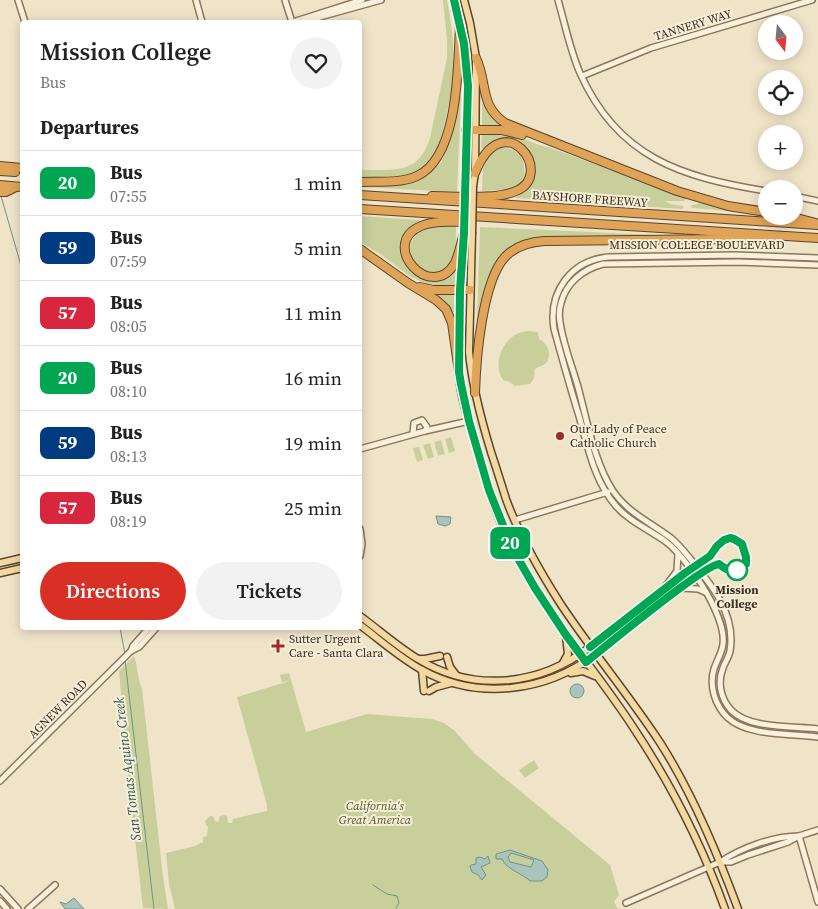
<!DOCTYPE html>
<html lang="en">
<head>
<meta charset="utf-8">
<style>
	:root { --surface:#fff; --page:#f2f2f2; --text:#222; --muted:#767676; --line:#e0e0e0; --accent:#d93025 }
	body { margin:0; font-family:"Source Serif 4",serif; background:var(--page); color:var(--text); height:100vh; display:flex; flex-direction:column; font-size:19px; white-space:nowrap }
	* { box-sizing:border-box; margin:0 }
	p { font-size:16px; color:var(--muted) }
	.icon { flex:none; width:28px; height:28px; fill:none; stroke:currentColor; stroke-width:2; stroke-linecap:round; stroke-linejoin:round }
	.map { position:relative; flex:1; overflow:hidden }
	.panel { position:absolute; left:20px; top:20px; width:342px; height:610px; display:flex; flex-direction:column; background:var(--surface); border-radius:5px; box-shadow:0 2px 12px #0003 }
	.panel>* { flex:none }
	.badge { padding:0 10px; border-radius:8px; font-size:18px; line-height:32px }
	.needle { width:32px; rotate:164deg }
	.controls { position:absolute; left:758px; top:15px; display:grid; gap:10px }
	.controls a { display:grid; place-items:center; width:45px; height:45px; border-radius:50%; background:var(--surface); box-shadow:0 2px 12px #0003; font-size:25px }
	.map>.badge { position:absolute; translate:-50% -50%; box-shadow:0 0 0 2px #fff }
	h2 { padding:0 20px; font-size:19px; line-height:45px }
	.round { display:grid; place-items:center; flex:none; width:52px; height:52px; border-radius:26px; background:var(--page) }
	.head { display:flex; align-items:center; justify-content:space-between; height:85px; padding:0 20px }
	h1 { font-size:24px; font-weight:600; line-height:38px }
	.action { display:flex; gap:10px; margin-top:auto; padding:10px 20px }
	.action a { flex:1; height:58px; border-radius:30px; background:var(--accent); color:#fff; font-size:20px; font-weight:600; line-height:58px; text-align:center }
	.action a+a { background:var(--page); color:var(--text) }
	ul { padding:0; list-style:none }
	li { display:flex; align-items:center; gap:15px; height:65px; padding:0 20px; border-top:1px solid var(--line) }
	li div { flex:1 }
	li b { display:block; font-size:19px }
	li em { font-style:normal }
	li .badge { min-width:55px; font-weight:700; text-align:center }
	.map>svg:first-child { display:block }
	.green { fill:#c9cf9b }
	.water { fill:#a9c4bc; stroke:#6f938a; fill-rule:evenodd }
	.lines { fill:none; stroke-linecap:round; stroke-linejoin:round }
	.stream { stroke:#6f938a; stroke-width:1 }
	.minor-casing { stroke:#8d765c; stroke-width:8 }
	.major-casing { stroke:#5b4430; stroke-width:9 }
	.highway-casing { stroke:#5b4430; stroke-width:10 }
	.minor { stroke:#faf1dc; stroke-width:5 }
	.major { stroke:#f3d9a0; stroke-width:6 }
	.highway { stroke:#e0a458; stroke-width:8 }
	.major-bridge-casing { stroke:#5b4430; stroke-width:9; stroke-linecap:butt }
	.major-bridge { stroke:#f3d9a0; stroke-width:6 }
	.line-casing { stroke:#fff; stroke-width:11 }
	.line { stroke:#00a651; stroke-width:8 }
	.poi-dot { fill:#9e2a2b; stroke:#f7eed8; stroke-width:2 }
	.stop-dot { fill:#fff; stroke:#00a651; stroke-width:2.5 }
	.labels { text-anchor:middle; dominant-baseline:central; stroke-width:4; stroke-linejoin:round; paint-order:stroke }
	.street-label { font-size:12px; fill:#3d2e20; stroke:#f7eed8 }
	.poi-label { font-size:12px; fill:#3d2e20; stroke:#f7eed8; text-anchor:start }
	.stop-label { font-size:12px; font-weight:bold; fill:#3d2e20; stroke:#f7eed8 }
	.park-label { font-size:12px; font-style:italic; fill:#4d5a26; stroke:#f7eed8 }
	.water-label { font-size:14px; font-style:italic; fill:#2f5d5a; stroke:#f7eed8 }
</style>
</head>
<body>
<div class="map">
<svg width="818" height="909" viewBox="0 0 818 909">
	<rect width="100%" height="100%" fill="#f0e4c8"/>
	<g class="green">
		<path d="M443,0H447C456,47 456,76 445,122C440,143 434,163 413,173C397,181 378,177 360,177V170C393,169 418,176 430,138L447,58V40Z"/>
		<path d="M461,96L457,192L360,187L409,184L426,176L441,163L451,138L459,97Z"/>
		<path d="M486,103L499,124V125H482V104Z"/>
		<path d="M482,133C495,132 510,134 522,138C531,141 538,146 548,147L687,198L684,201H665L670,204L684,206L683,209L515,198C559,174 523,120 484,149L481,148Z"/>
		<path d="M501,147L514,150L523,158L525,177L514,189L482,191L483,169L489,155Z"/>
		<path d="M700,203L741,212L693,208L690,206Z"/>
		<path d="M360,216L420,220L421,224L402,245C402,249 402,254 403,257C406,272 424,283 438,277C443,276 448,272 453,270L456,271L455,287L427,284L411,277L380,254L360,242Z"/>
		<path d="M433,226H456C456,238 456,253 450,264C438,286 399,265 412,241C418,231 422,229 433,226Z"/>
		<path d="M480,227L657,235V237L540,238L505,253L493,269L479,320H477Z"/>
		<path d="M437,294L455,295L454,312L451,313L436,297L435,295Z"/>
		<path d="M528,331L538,332L539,339C547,343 552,353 547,362C544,366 539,366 535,369L534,378L530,384L515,386L508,381H504C493,368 500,346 512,337C517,333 522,332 528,331Z"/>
		<path d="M451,437L455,451L449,453L445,439Z"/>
		<path d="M441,440L445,454L438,456L434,442Z"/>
		<path d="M430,443L434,457L428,459L423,445Z"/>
		<path d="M419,447L423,460L417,462L413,448Z"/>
		<path d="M134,656C138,666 137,678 142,689L163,877L168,909L143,908L130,795L119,671Z"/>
		<path d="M289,673L306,732L367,714L432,719L444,723L455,731L474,753L610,865L619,895L614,902L618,909H175L169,884L166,853L195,846L203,842V837L207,836L208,827L206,825L205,821L210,816H213L215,821L218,822L220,816L224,815L227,816L228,823H232L233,819L267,811V805L237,697L290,681L282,682L280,675Z"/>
		<path d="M534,760L539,768L525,778L519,770Z"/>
	</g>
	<g class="water">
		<path d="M436,516L451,517L450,524L445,526L438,524Z"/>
		<circle cx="577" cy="691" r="7"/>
		<path d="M510,850L542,861L548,870L547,877L542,881H530C522,873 507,870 502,859H496V854ZM511,853L534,860L531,867L510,862L508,857Z"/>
		<path d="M488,856L490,863L481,867L486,875L482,880L478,875L472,872L470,867L471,865L476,864V858L480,857L485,859Z"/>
		<path d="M74,898L84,909H65L60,902L66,904Z"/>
	</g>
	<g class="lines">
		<g class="stream">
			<path d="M1,196L22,269"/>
			<path d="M120,628L125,654"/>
			<path d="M125,660L154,909"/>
			<path d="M373,885L387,894L397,896L399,903L396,908"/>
		</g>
		<g class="minor-casing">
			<g id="minor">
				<path d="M18,0L25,22"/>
				<path d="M196,0L202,22"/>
				<path d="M285,0L292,22"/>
				<path d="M558,0C565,24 570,50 580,73C618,158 681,177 766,191"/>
				<path d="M293,22L362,0"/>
				<path d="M302,22L381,0"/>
				<path d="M582,76L651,48L812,0"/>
				<path d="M794,196L818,201"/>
				<path d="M818,258L734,255L609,257C571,260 548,292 554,329C562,358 570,387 579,416C588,447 594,481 616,506C630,522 648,529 665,541C680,552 702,583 711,601C717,613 725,630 723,644C722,653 717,660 714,669C709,686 715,705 727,717C748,737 791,733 818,737"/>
				<path d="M818,265L739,262L603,264C583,269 566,283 561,303C559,309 559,316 560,322C563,344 572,366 578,387C587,420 594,462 613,491C628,513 650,522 671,538C683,548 712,585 720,600C728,615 733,634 730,651C729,657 725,662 723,668C717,683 721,699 731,710C748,729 794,726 818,729"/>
				<path d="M413,434L414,423L422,420L427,427L425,431"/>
				<path d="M360,449L425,431L469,421"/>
				<path d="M515,520L608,492"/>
				<path d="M360,529L362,544L360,556"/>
				<path d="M665,587L677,571L678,554"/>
				<path d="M681,588L698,589L705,592"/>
				<path d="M590,647L693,569"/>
				<path d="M131,651L133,646L149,628"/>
				<path d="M596,654L696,577"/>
				<path d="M0,781L131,651L139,647L156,628"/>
				<path d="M799,836L818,902"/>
				<path d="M722,862H731L748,855L788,842L799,836L818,830"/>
				<path d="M0,889L18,909"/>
				<path d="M0,901L7,909"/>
				<path d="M626,903L720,862C741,848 773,836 799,836"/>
				<path d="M28,909L55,885"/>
			</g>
		</g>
		<g class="major-casing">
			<g id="major">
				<path d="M454,0L467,64L468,86L465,185"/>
				<path d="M464,0L470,23L476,58L475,173L473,186"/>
				<path d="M472,234L469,352C472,386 481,419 491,452C496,467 501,483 506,499C519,535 539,570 560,603C591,650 628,694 659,741C692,792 717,852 738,909"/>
				<path d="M459,353L460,290L463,246"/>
				<path d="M459,368C458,390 469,421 475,442C485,478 495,515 513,549C545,614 594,667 633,727C671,784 702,845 725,909"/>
				<path d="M0,563L22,558"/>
				<path d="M0,573L22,568"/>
				<path d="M360,616C379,630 398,647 418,659C474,693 539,686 590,647"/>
				<path d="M360,625C380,640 400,658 422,670C478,701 546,692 596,654"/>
				<path d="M447,657L450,667L456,675"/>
				<path d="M420,659H425L440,656"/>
				<path d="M563,663L568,654L566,636"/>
				<path d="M422,670L424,691"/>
				<path d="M571,673L583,671L595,676"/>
				<path d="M429,691L436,687L451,683"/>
			</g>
		</g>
		<g class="highway-casing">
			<g id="highway">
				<path d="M476,58C488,84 479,105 505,123L677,191L728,206L766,212"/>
				<path d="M466,130H502L522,135"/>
				<path d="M0,166L22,168"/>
				<path d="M0,171L15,172"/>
				<path d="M360,182C378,181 399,184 417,176C459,157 458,65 460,25"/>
				<path d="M0,185L22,187"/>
				<path d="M0,192H6L16,187"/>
				<path d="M360,195L818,225"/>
				<path d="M432,196C455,196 496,200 516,191C557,174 503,102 475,173"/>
				<path d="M360,209L818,238"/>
				<path d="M789,216L816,223"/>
				<path d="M464,233C461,243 459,254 455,263C431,304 378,244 421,226C435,220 455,222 470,222"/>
				<path d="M360,249L408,283L436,300L446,309L452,323L459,372"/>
				<path d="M420,287L433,290H470"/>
				<path d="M475,393C476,360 482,280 506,256C516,246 530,242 544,241L727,239L770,241"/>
			</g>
		</g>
		<use href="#minor" class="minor"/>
		<use href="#major" class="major"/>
		<use href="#highway" class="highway"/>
		<g class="major-bridge-casing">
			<g id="major-bridge">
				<path d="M464,233L465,185"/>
				<path d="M472,234L473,186"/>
			</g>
		</g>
		<use href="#major-bridge" class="major-bridge"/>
	</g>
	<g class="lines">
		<g class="line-casing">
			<path id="line" d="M454,0L464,44L468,86L464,233L460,290L459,372L461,384L469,421L489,490L512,548L535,588L566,635L586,662C605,647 704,565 719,564C728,572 737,573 746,564V557L742,544L734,539L730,538L724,540L717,546L710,556L685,573L590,647"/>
		</g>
		<use href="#line" class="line"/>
	</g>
	<g class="poi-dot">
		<circle cx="560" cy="436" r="5"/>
		<path d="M275.5 638.5h5v5h5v5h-5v5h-5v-5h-5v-5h5z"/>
	</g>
	<circle class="stop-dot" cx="737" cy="570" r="10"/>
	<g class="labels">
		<g class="street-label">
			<text transform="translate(693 25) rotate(-17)">TANNERY WAY</text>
			<text transform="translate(590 199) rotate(4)">BAYSHORE FREEWAY</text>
			<text x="697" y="245">MISSION COLLEGE BOULEVARD</text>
			<text transform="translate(58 709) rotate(-45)">AGNEW ROAD</text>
		</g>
		<g class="poi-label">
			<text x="570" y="429">Our Lady of Peace<tspan x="570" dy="14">Catholic Church</tspan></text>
			<text x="289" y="639">Sutter Urgent<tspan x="289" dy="14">Care - Santa Clara</tspan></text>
		</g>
		<g class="stop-label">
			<text x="737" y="590">Mission<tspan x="737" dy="14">College</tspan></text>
		</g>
		<g class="park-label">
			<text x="375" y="806">California's<tspan x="375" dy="14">Great America</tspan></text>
		</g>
		<g class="water-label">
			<text transform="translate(127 769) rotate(-97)">San Tomas Aquino Creek</text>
		</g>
	</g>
</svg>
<div class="controls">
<a><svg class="needle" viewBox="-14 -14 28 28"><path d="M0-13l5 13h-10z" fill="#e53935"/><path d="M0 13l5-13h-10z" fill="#767676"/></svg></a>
<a><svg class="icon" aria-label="locate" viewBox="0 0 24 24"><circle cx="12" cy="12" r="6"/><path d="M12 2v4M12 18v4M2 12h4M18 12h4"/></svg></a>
<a>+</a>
<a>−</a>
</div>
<b class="badge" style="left:510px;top:543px;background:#00a651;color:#fff">20</b>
<section class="panel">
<div class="head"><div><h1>Mission College</h1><p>Bus</p></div><a class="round"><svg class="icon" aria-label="heart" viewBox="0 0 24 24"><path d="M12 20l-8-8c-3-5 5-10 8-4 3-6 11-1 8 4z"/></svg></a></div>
<h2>Departures</h2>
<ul>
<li><span class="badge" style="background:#00a651;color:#fff">20</span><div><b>Bus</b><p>07:55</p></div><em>1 min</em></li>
<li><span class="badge" style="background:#003b80;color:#fff">59</span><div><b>Bus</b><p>07:59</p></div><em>5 min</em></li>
<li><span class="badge" style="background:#d7263d;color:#fff">57</span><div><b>Bus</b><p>08:05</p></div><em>11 min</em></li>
<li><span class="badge" style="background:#00a651;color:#fff">20</span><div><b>Bus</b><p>08:10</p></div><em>16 min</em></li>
<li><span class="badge" style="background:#003b80;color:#fff">59</span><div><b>Bus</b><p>08:13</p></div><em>19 min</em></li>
<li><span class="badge" style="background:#d7263d;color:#fff">57</span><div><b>Bus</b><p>08:19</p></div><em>25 min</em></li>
</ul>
<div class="action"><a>Directions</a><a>Tickets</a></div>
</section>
</div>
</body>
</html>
